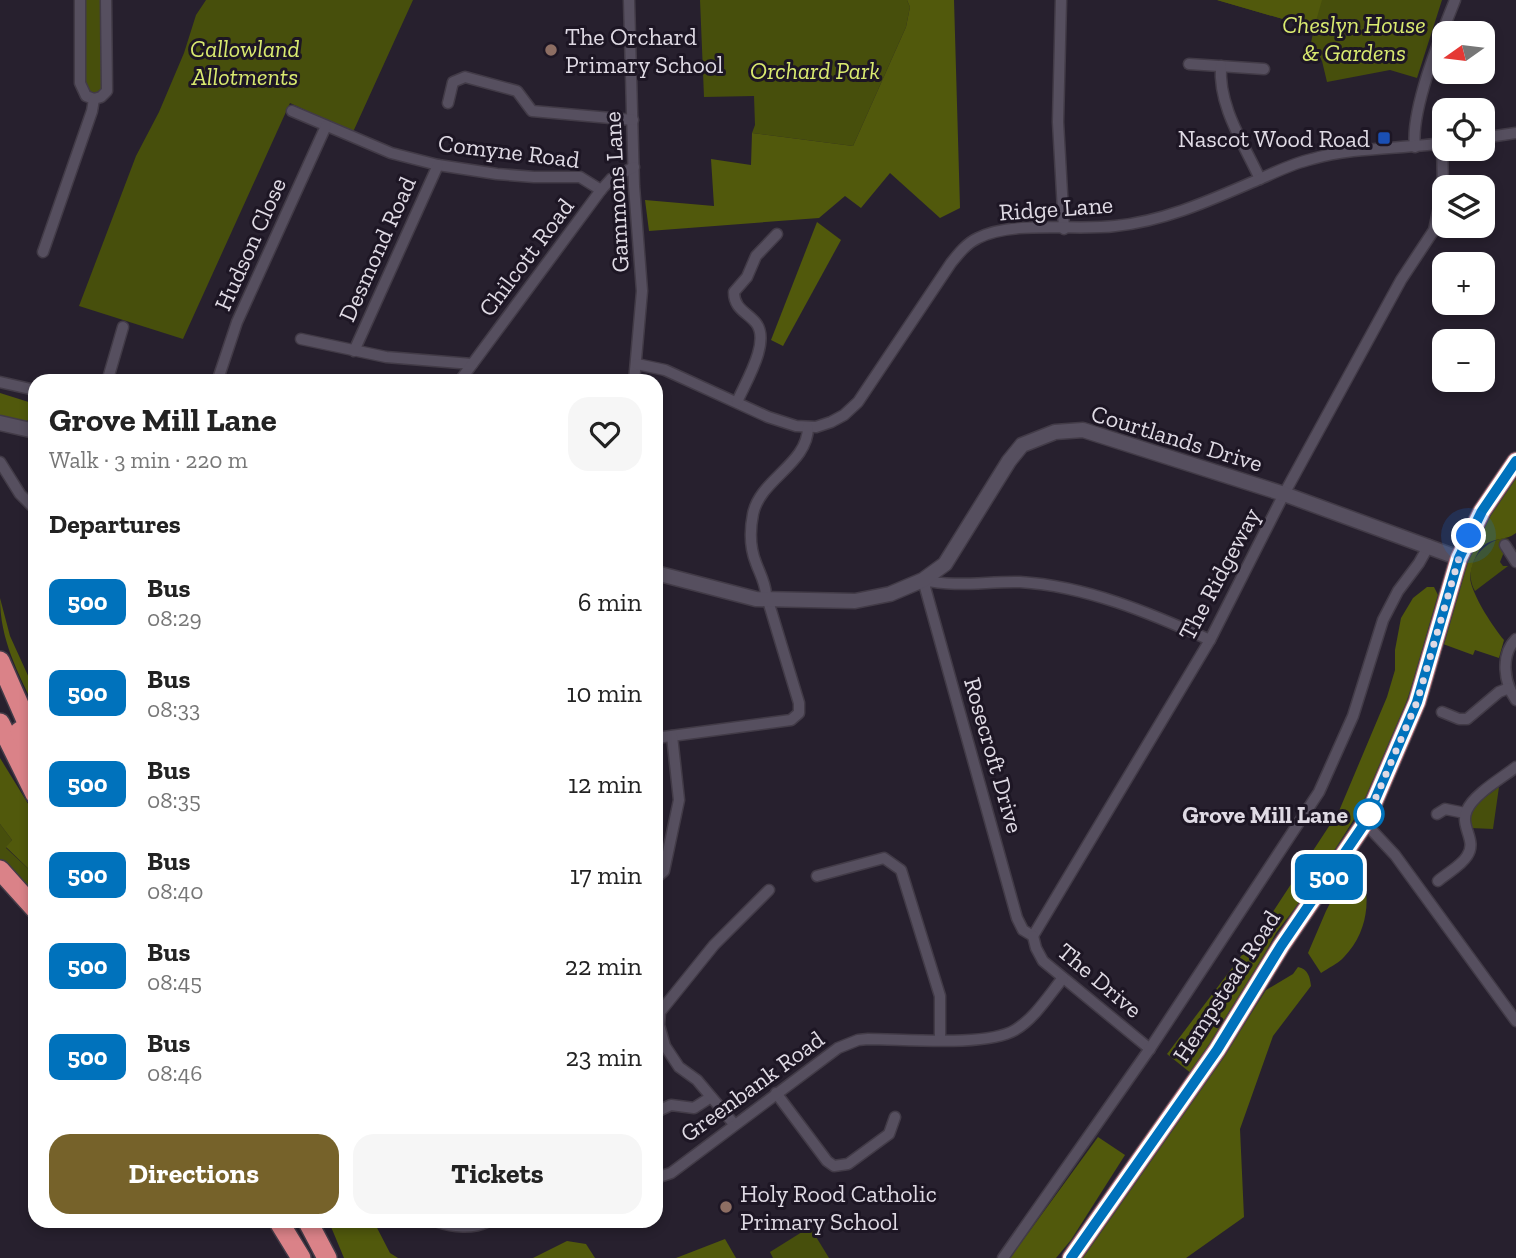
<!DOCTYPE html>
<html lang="en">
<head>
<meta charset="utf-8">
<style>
	:root { --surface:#fff; --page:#f6f6f6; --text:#222; --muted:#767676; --accent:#76622a }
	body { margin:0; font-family:"Zilla Slab",serif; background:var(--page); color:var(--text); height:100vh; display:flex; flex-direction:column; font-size:26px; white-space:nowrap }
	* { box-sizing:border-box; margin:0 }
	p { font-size:23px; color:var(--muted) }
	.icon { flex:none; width:38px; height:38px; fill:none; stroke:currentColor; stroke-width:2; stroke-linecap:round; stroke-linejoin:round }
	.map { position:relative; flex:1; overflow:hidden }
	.sheet { position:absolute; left:28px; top:374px; width:635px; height:854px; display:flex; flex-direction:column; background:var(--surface); border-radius:21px; box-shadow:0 4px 10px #0003 }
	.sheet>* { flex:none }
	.badge { padding:0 14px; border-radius:10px; font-size:24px; line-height:46px }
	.needle { width:46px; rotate:256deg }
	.tools { position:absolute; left:1432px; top:21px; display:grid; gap:14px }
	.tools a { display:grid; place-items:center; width:63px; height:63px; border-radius:14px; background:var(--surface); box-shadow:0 4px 10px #0003; font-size:35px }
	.you { position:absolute; width:35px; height:35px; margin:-18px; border:5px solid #fff; border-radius:50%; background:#1a73e8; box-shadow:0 0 0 10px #1a73e833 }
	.map>.badge { position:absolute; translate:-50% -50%; box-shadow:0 0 0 4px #fff }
	h2 { padding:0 21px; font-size:26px; line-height:63px }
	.round { display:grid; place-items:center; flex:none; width:74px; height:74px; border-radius:21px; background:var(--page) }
	.headline { display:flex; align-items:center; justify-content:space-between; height:119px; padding:0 21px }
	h1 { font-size:33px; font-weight:700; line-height:52px }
	.action { display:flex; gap:14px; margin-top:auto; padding:14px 21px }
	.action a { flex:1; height:80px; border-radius:21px; background:var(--accent); color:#fff; font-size:28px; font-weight:700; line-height:80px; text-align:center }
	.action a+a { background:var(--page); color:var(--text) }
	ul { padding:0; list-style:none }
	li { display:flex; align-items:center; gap:21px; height:91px; padding:0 21px }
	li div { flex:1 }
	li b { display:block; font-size:26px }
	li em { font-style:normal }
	li .badge { min-width:77px; font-weight:700; text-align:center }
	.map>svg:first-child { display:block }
	.green { fill:#474f0c }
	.forest { fill:#51590c }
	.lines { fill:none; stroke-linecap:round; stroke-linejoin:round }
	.minor-casing { stroke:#423b47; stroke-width:13 }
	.tertiary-casing { stroke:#423b47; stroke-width:17 }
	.primary-casing { stroke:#423b47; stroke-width:20 }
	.trunk-casing { stroke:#423b47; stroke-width:22 }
	.minor { stroke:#564f5f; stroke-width:10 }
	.tertiary { stroke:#564f5f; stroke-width:14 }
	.primary { stroke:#b9757e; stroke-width:18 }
	.trunk { stroke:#da8288; stroke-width:19 }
	.line-casing { stroke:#fff; stroke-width:16 }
	.line { stroke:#0072bc; stroke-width:10 }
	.walk { stroke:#dfdae4; stroke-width:7; stroke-dasharray:0 12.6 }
	.education-dot { fill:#8d6e63; stroke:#1d1624; stroke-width:2.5 }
	.transit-dot { fill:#1a4fb4; stroke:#1d1624; stroke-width:2.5 }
	.stop-dot { fill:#fff; stroke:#0072bc; stroke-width:3.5 }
	.labels { text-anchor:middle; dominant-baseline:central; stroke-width:6; stroke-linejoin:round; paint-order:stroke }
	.park-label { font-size:24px; font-style:italic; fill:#d9ea6f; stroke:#1d1624 }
	.poi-label { font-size:24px; fill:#dfdae4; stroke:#1d1624; text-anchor:start }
	.street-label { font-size:24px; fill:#dfdae4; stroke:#1d1624 }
	.stop-label { font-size:24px; font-weight:bold; fill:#dfdae4; stroke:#1d1624; text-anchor:end }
</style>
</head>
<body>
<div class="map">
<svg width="1516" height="1258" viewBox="0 0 1516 1258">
	<rect width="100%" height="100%" fill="#27202e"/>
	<g class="green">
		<path d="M85,0H101L103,89L96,93L88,92L85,84Z"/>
		<path d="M206,0H413L353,132L290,103L183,339L79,306L136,156L159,112L184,53L196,15Z"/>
		<path d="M700,0H907L910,7L906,27L853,146L752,133L755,125L754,96L704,97Z"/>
		<path d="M1217,0H1442L1417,78L1390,70L1327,82L1322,61L1311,43L1314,28Z"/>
		<path d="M1503,538L1509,539L1502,547L1504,552L1500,562L1503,566H1508L1475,591C1462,568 1480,543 1503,538Z"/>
		<path d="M1499,787L1493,829L1471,828C1468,805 1482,800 1499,787Z"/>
		<path d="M0,824L12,840L6,848L35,875V898L0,862Z"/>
		<path d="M810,1227L829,1258H773L770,1252Z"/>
	</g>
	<g class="forest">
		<path d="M907,0H954L960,208L940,218L890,173L861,208L845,196L819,218L649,231L645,200L714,206L711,159L751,165L752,133L853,146L906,27L910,7Z"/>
		<path d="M1217,0H1322L1314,28Z"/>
		<path d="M817,222L841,240L783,346L771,340Z"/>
		<path d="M0,393L35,404V419L26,421L0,416Z"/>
		<path d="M1516,476V533C1506,541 1492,537 1482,547C1475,554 1468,574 1471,583C1475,599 1493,627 1504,640L1499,658L1475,650L1473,655L1443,644L1472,547L1492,511Z"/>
		<path d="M1427,587H1434L1438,595L1412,686L1387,757L1368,797L1312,886L1276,933L1242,996L1192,1074L1167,1054L1263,927L1339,811L1387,697L1395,670V650L1401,618L1413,598Z"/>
		<path d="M0,598L10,636L35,691V709C18,672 0,640 0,598Z"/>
		<path d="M0,758L35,815V875L6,847L12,840L0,824Z"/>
		<path d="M1355,854C1372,888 1372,928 1344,957C1338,964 1328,968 1321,973L1308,953L1326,911Z"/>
		<path d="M1298,967C1308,969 1310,977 1311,986L1273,1036L1240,1129L1244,1217L1186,1258H1077L1230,1046L1266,990L1293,974Z"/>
		<path d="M1098,1137L1125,1155L1071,1240L1056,1258H1010Z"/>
		<path d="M329,1222H374L390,1253L398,1258H344Z"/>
		<path d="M725,1239L736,1258H676Z"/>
		<path d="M567,1241L586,1244L595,1258H533Z"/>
	</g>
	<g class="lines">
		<g class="minor-casing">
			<g id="minor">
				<path d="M80,0V83L86,96L94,99"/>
				<path d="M629,0L634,186L642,291L634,382"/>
				<path d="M1061,0L1058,122L1064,229"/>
				<path d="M1189,64L1264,69"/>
				<path d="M1221,66C1218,106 1244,144 1260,179"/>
				<path d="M448,103L453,82L465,77L517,91L532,111L633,120"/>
				<path d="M292,111L391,153L438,165L497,174L534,177H580L601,190"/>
				<path d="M1482,138L1516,133"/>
				<path d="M1415,147C1410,111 1441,35 1455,0"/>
				<path d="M43,252L92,111L94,99L101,97L107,91L106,0"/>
				<path d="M301,339L386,357L472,364"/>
				<path d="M354,351L438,165"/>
				<path d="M637,364L665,370L768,417L796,426L816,427L831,422L844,415L858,402L951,263C959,253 967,243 978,238C1013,220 1076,231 1115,226C1167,221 1215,198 1262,178C1278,171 1294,163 1312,159C1354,147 1400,149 1444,143"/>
				<path d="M0,382L35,390"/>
				<path d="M107,382L123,327"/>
				<path d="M217,382L237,322L326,126"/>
				<path d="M459,382L601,190L611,179L634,167"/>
				<path d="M737,402C745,383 771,342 756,323C747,312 734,309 734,292L747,277L756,256L777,234"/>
				<path d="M0,462L20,494L35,509"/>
				<path d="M1505,545L1516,562"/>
				<path d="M1516,639C1500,655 1504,683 1516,700"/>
				<path d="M1442,712L1459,719H1467L1499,692L1509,688"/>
				<path d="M656,738L791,720L799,713V703L766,594C765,582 760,574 756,563C750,548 750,529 753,514C760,479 808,464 808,427"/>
				<path d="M1437,814L1445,809L1465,813"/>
				<path d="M1365,823L1395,855L1516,1021"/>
				<path d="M817,876L884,858L901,870L940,996V1039"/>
				<path d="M656,878L664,871L679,800L672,736"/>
				<path d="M1438,881C1447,873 1461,866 1467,856C1478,840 1459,827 1467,810C1474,794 1502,778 1516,767"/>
				<path d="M1033,936L1210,640L1284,494L1401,280L1434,230L1443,188L1442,143"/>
				<path d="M1033,936L1023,930L1017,918L923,580C956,588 987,581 1020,582C1086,586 1150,613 1210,640"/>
				<path d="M1033,936L1036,948L1043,961L1150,1049"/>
				<path d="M776,1093L827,1161L834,1166L848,1164L889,1134L895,1117"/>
				<path d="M656,1112L671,1105L694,1108L711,1097"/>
				<path d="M734,1124L697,1080L679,1067L665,1046L659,1025L660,1012L714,945L769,890"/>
				<path d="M656,1178L671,1173L838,1048L858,1040L868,1039C904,1039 986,1047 1015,1030C1035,1018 1049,995 1063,978"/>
				<path d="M438,1222C452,1227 473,1229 487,1222"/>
				<path d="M1003,1258L1151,1047L1319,792L1353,716L1383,620L1398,591L1419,563L1429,545"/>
			</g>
		</g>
		<g class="tertiary-casing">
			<g id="tertiary">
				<path d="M0,423L35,431"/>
				<path d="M656,573L756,599L855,601L890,594L923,580L945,564L1009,461L1022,445L1055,432L1083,430L1284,494L1459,558"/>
			</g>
		</g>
		<g class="primary-casing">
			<path id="primary" d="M1071,1258L1217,1050L1281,946L1365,823L1417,702L1459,558L1482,511L1516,461"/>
		</g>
		<g class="trunk-casing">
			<g id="trunk">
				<path d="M0,661L35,741"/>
				<path d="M0,723L35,794"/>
				<path d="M20,731L35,762"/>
				<path d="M0,870L35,909"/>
				<path d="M279,1222L301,1258"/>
				<path d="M308,1222L327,1258"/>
			</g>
		</g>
		<use href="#minor" class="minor"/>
		<use href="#tertiary" class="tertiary"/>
		<use href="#primary" class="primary"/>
		<use href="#trunk" class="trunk"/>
	</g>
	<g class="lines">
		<g class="line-casing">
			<path id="line" d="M1071,1258L1217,1050L1281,946L1365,823L1417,702L1459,558L1482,511L1516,461"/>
		</g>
		<use href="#line" class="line"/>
		<path class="walk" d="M1369,814L1365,823L1417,702L1459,558L1469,536"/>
	</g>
	<g class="education-dot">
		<circle cx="551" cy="50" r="7"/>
		<circle cx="726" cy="1207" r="7"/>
	</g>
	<rect class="transit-dot" x="1377" y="131" width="14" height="14" rx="3.5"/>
	<circle class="stop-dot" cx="1369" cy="814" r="14"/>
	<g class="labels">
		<g class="park-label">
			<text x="1354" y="24">Cheslyn House<tspan x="1354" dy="28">&amp; Gardens</tspan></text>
			<text x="245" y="48">Callowland<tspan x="245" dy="28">Allotments</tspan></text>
			<text x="815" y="70">Orchard Park</text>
		</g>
		<g class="poi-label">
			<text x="565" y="36">The Orchard<tspan x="565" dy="28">Primary School</tspan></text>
			<text x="1370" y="138" text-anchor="end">Nascot Wood Road</text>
			<text x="740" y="1193">Holy Rood Catholic<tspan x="740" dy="28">Primary School</tspan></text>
		</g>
		<g class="street-label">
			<text transform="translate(509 151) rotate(7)">Comyne Road</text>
			<text transform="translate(616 192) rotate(-93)">Gammons Lane</text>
			<text transform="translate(1056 208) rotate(-4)">Ridge Lane</text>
			<text transform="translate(250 244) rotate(-66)">Hudson Close</text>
			<text transform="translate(377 249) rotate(-66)">Desmond Road</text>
			<text transform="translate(526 257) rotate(-53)">Chilcott Road</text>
			<text transform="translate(1177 438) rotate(17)">Courtlands Drive</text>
			<text transform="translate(1219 574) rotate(-62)">The Ridgeway</text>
			<text transform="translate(994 755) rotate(74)">Rosecroft Drive</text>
			<text transform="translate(1100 980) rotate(40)">The Drive</text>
			<text transform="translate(1226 986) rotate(-57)">Hempstead Road</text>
			<text transform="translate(752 1086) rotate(-36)">Greenbank Road</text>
		</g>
		<g class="stop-label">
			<text x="1348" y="814">Grove Mill Lane</text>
		</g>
	</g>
</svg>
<div class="tools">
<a><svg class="needle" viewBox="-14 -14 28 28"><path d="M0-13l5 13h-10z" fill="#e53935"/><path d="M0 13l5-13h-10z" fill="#767676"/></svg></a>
<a><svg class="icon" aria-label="locate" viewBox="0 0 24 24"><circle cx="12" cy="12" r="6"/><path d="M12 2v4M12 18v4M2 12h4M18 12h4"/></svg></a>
<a><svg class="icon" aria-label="layers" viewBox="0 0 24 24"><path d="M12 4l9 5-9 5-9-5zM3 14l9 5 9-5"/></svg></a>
<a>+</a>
<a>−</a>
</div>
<div class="you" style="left:1469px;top:536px"></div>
<b class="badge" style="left:1329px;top:877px;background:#0072bc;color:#fff">500</b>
<section class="sheet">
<div class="headline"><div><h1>Grove Mill Lane</h1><p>Walk · 3 min · 220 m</p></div><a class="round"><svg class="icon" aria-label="heart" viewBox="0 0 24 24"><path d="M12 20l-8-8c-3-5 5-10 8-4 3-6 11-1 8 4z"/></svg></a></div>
<h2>Departures</h2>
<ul>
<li><span class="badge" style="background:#0072bc;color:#fff">500</span><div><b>Bus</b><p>08:29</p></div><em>6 min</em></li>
<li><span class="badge" style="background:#0072bc;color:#fff">500</span><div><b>Bus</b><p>08:33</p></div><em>10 min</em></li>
<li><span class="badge" style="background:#0072bc;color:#fff">500</span><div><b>Bus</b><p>08:35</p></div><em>12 min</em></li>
<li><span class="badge" style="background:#0072bc;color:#fff">500</span><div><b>Bus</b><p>08:40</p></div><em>17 min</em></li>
<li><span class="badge" style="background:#0072bc;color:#fff">500</span><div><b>Bus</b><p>08:45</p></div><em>22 min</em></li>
<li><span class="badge" style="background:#0072bc;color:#fff">500</span><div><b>Bus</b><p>08:46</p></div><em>23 min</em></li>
</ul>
<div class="action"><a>Directions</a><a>Tickets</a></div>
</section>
</div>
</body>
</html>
